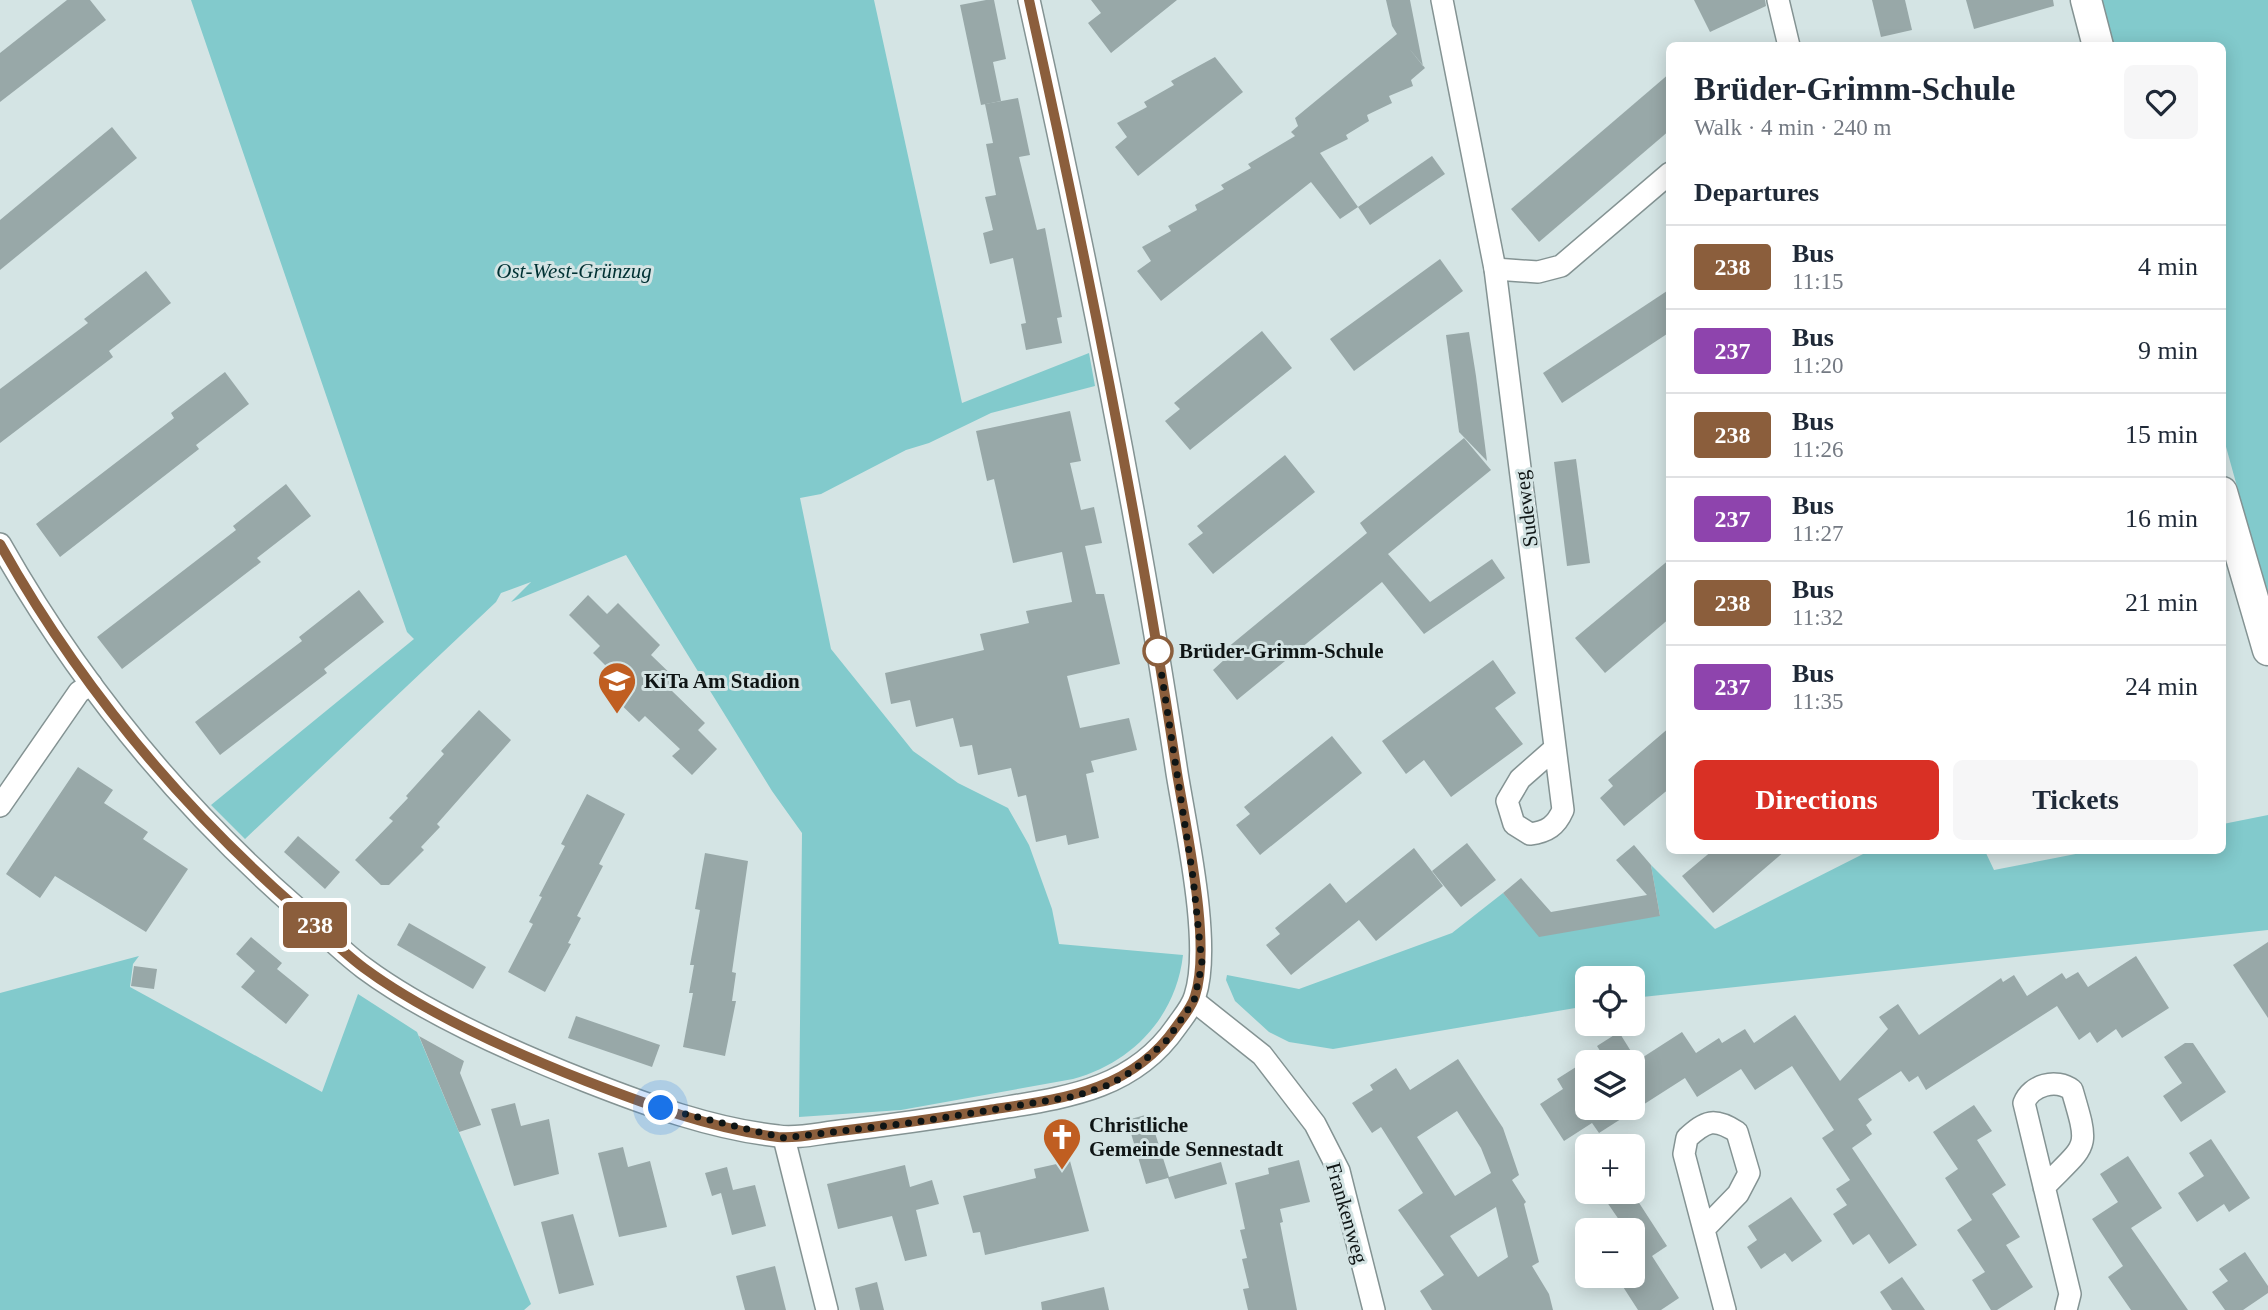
<!DOCTYPE html>
<html lang="en">
<head>
<meta charset="utf-8">
<style>
	:root { --surface:#fff; --page:#f6f6f7; --text:#1f2937; --muted:#747a83; --line:#e0e1e3; --accent:#d93025 }
	body { margin:0; font-family:"Times New Roman",serif; background:var(--page); color:var(--text); height:100vh; display:flex; flex-direction:column; font-size:26px; white-space:nowrap }
	* { box-sizing:border-box; margin:0 }
	p { font-size:23px; color:var(--muted) }
	.icon { flex:none; width:38px; height:38px; fill:none; stroke:currentColor; stroke-width:2; stroke-linecap:round; stroke-linejoin:round }
	.map { position:relative; flex:1; overflow:hidden }
	.side { position:absolute; left:1666px; top:42px; width:560px; height:812px; display:flex; flex-direction:column; background:var(--surface); border-radius:10px; box-shadow:0 4px 18px #0003 }
	.side>* { flex:none }
	.badge { padding:0 14px; border-radius:5px; font-size:24px; line-height:46px }
	.controls { position:absolute; left:1575px; top:966px; display:grid; gap:14px }
	.controls a { display:grid; place-items:center; width:70px; height:70px; border-radius:10px; background:var(--surface); box-shadow:0 4px 18px #0003; font-size:35px }
	.you { position:absolute; width:35px; height:35px; margin:-18px; border:5px solid #fff; border-radius:50%; background:#1a73e8; box-shadow:0 0 0 10px #1a73e833 }
	.map>.badge { position:absolute; translate:-50% -50%; box-shadow:0 0 0 4px #fff }
	h2 { padding:0 28px; font-size:26px; line-height:63px }
	.round { display:grid; place-items:center; flex:none; width:74px; height:74px; border-radius:10px; background:var(--page) }
	.summary { display:flex; align-items:center; justify-content:space-between; height:119px; padding:0 28px }
	h1 { font-size:33px; font-weight:700; line-height:52px }
	.action { display:flex; gap:14px; margin-top:auto; padding:14px 28px }
	.action a { flex:1; height:80px; border-radius:10px; background:var(--accent); color:#fff; font-size:28px; font-weight:700; line-height:80px; text-align:center }
	.action a+a { background:var(--page); color:var(--text) }
	ul { padding:0; list-style:none }
	li { display:flex; align-items:center; gap:21px; height:84px; padding:0 28px; border-top:2px solid var(--line) }
	li div { flex:1 }
	li b { display:block; font-size:26px }
	li em { font-style:normal }
	li .badge { min-width:77px; font-weight:700; text-align:center }
	.map>svg:first-child { display:block }
	.green { fill:#82cacc }
	.building { fill:#98a8a8; fill-rule:evenodd }
	.lines { fill:none; stroke-linecap:round; stroke-linejoin:round }
	.street-casing { stroke:#849393; stroke-width:24 }
	.secondary-casing { stroke:#849393; stroke-width:33 }
	.street { stroke:#fff; stroke-width:21 }
	.secondary { stroke:#fff; stroke-width:30 }
	.line-casing { stroke:#fff; stroke-width:16 }
	.line { stroke:#8b5e3c; stroke-width:10 }
	.walk { stroke:#0f1515; stroke-width:7; stroke-dasharray:0 12.6 }
	.stop-dot { fill:#fff; stroke:#8b5e3c; stroke-width:3.5 }
	.labels { text-anchor:middle; dominant-baseline:central; stroke-width:6; stroke-linejoin:round; paint-order:stroke }
	.park-label { font-size:21px; font-style:italic; fill:#003133; stroke:#d4e4e4 }
	.street-label { font-size:21px; fill:#0f1515; stroke:#d4e4e4 }
	.stop-label { font-size:21px; font-weight:bold; fill:#0f1515; stroke:#d4e4e4; text-anchor:start }
	.poi-label { font-size:21px; font-weight:bold; fill:#0f1515; stroke:#d4e4e4; text-anchor:start }
</style>
</head>
<body>
<div class="map">
<svg width="2268" height="1310" viewBox="0 0 2268 1310">
	<rect width="100%" height="100%" fill="#d4e4e4"/>
	<g class="green">
		<path d="M191,0H874L962,403L1089,353L1095,386L991,413L929,443L906,450L821,494L800,498L831,649L913,751L958,783L1008,808L1029,845L1052,909L1059,944L1183,955C1176,1017 1132,1063 1073,1079L901,1110L799,1117L802,833L772,791L626,555L511,602L531,582L501,593L496,602L245,839L211,805L414,639L407,632Z"/>
		<path d="M2101,0H2268V598L2223,436L2222,46L2113,45Z"/>
		<path d="M2268,815V930L1633,998V978H1587V1006L1333,1049L1289,1042L1269,1032L1235,1001L1226,980L1227,975L1299,989L1452,933L1503,893L1525,919L1660,916L1651,865L1715,929L1869,851H1985L1994,870L2091,851L2222,850L2223,824Z"/>
		<path d="M139,956L133,964L130,987L322,1092L358,994L417,1032L531,1304L524,1310H0V993Z"/>
	</g>
	<g class="building">
		<path d="M67,0H90L106,20L0,102V53Z"/>
		<path d="M986,0H994L1006,59L993,62L1001,101L981,105L960,5Z"/>
		<path d="M1091,0H1177L1111,53L1088,23L1101,13Z"/>
		<path d="M1386,0H1410L1423,66L1408,47L1425,68L1411,80L1413,86L1389,96L1392,103L1367,115L1369,121L1346,135L1348,139L1320,153L1358,207L1340,219L1311,182L1161,301L1137,271L1151,261L1142,247L1171,231L1168,226L1197,210L1195,205L1224,189L1221,185L1251,168L1248,164L1295,136L1291,132L1298,126L1295,118L1397,34L1392,26Z"/>
		<path d="M1694,0H1765L1766,6L1710,32Z"/>
		<path d="M1872,0H1905L1912,30L1881,37Z"/>
		<path d="M1966,0H2053L2054,6L1974,29Z"/>
		<path d="M1215,57L1243,92L1138,176L1115,147L1127,137L1117,123L1147,107L1144,102L1174,85L1171,81Z"/>
		<path d="M1670,73V130L1539,242L1511,209Z"/>
		<path d="M1018,98L1030,155L1019,157L1037,230L1045,228L1062,317L1057,318L1062,343L1026,350L1021,324L1026,323L1013,258L990,264L983,233L993,230L985,197L996,195L986,144L993,143L985,104Z"/>
		<path d="M112,127L137,158L0,270V220Z"/>
		<path d="M1432,156L1445,174L1370,225L1358,207Z"/>
		<path d="M1440,259L1463,291L1354,371L1330,339Z"/>
		<path d="M146,271L171,303L109,351L113,357L0,443V389L88,323L84,319Z"/>
		<path d="M1670,289V332L1562,403L1543,373Z"/>
		<path d="M1262,331L1292,368L1190,450L1165,421L1180,409L1174,403Z"/>
		<path d="M1469,332L1476,376L1487,461L1459,432L1446,335Z"/>
		<path d="M225,372L249,404L196,445L199,449L60,557L36,524L174,418L171,413Z"/>
		<path d="M1070,411L1081,461L1070,463L1081,510L1094,507L1102,543L1085,546L1096,594H1104L1120,664L1067,676L1080,728L1129,718L1137,750L1091,761L1094,772L1086,774L1099,838L1068,845L1066,835L1036,842L1026,795L1018,797L1011,768L978,775L972,745L960,747L953,718L916,727L910,700L891,704L885,673L984,650L980,634L1029,623L1026,611L1072,602L1062,552L1013,563L994,479L987,481L976,431Z"/>
		<path d="M1464,438L1491,470L1388,554L1430,602L1492,559L1505,578L1424,634L1382,582L1237,700L1213,670L1225,659L1221,653L1367,533L1360,523Z"/>
		<path d="M1285,455L1315,492L1213,574L1188,544L1203,533L1197,526Z"/>
		<path d="M1576,459L1590,563L1567,566L1554,462Z"/>
		<path d="M286,484L311,516L257,558L261,562L122,669L97,637L236,530L233,526Z"/>
		<path d="M1670,559V618L1605,673L1575,638Z"/>
		<path d="M359,590L384,622L324,669L327,673L220,755L195,722L302,641L299,637Z"/>
		<path d="M588,595L607,614L618,603L660,645L651,655L679,682L671,690L705,723L698,730L717,749L692,775L672,756L680,749L645,716L639,722L610,694L622,682L593,653L600,646L569,615Z"/>
		<path d="M1493,660L1516,693L1495,708L1523,744L1451,797L1424,760L1406,774L1382,741Z"/>
		<path d="M479,710L511,740L437,824L440,827L421,847L424,850L389,885H381L355,860L393,821L389,818L408,798L406,796L444,754L441,751Z"/>
		<path d="M1670,727V788L1624,826L1600,798L1613,786L1608,780Z"/>
		<path d="M1332,736L1362,773L1260,855L1236,825L1250,814L1244,807Z"/>
		<path d="M78,767L113,790L104,803L148,832L143,839L188,869L146,932L55,876L40,898L6,874Z"/>
		<path d="M587,794L625,814L599,864L603,866L577,916L581,918L568,943L571,944L545,992L508,972L533,924L529,922L542,897L539,896L565,846L561,844Z"/>
		<path d="M298,836L340,872L325,889L284,852Z"/>
		<path d="M1467,843L1496,880L1461,907L1432,871Z"/>
		<path d="M1634,845L1651,865L1660,916L1539,937L1503,893L1521,878L1551,912L1647,895L1616,860Z"/>
		<path d="M1414,848L1443,886L1376,941L1359,920L1291,975L1266,945L1280,934L1275,928L1330,883L1346,903Z"/>
		<path d="M1713,850H1786L1713,913L1682,876Z"/>
		<path d="M705,853L748,861L732,972L736,973L732,1001H736L725,1056L683,1047L693,993H689L694,965H690L700,910L695,909Z"/>
		<path d="M409,923L486,967L473,989L397,945Z"/>
		<path d="M251,937L282,963L277,969L309,995L286,1024L241,987L255,971L236,954Z"/>
		<path d="M2268,942V1018L2233,965Z"/>
		<path d="M2136,956L2169,1008L2122,1038L2116,1029L2097,1043L2090,1032L2079,1040L2057,1006L1926,1090L1918,1076L1909,1082L1901,1071L1858,1099L1872,1120L1866,1125L1872,1134L1852,1148L1917,1245L1889,1264L1869,1234L1853,1245L1833,1214L1847,1205L1836,1189L1850,1180L1822,1138L1834,1130L1792,1066L1755,1090L1741,1069L1697,1097L1685,1078L1599,1133L1592,1123L1564,1141L1540,1104L1563,1089L1557,1079L1587,1060V1108H1633V1064L1636,1062H1607L1597,1046L1619,1032L1637,1061L1682,1032L1696,1053L1719,1038L1722,1043L1745,1029L1754,1043L1795,1015L1840,1081L1888,1029L1879,1017L1898,1004L1919,1035L2001,978L2003,982L2014,975L2027,996L2062,973L2066,979L2078,972L2088,987Z"/>
		<path d="M134,966L157,969L154,989L131,986Z"/>
		<path d="M576,1016L660,1045L652,1067L568,1038Z"/>
		<path d="M419,1036L464,1061L460,1073L481,1125L459,1132Z"/>
		<path d="M2185,1043H2193L2226,1092L2181,1122L2163,1096L2182,1083L2164,1057Z"/>
		<path d="M1458,1059L1503,1128L1519,1175L1512,1180L1526,1202L1524,1204L1539,1262L1532,1266L1549,1294L1553,1310H1432L1420,1291L1444,1275L1398,1210L1423,1193L1381,1127L1372,1133L1352,1103L1373,1090L1370,1085L1396,1068L1410,1090ZM1457,1111L1481,1148L1491,1173L1455,1196L1417,1137ZM1496,1207L1508,1257L1478,1277L1450,1236Z"/>
		<path d="M515,1103L521,1126L549,1119L559,1174L514,1186L491,1109Z"/>
		<path d="M1974,1105L1992,1131L1977,1140L2006,1185L1992,1194L2020,1237L2006,1245L2033,1287L1997,1310H1991L1972,1280L1985,1272L1957,1230L1972,1220L1945,1178L1958,1169L1933,1132Z"/>
		<path d="M1149,1114L1169,1177L1221,1162L1227,1184L1175,1199L1168,1178L1146,1184L1127,1120Z"/>
		<path d="M2211,1139L2250,1198L2229,1212L2224,1204L2197,1222L2178,1193L2204,1176L2189,1153Z"/>
		<path d="M623,1147L628,1167L650,1161L667,1227L619,1237L598,1153Z"/>
		<path d="M2128,1156L2162,1208L2131,1228L2188,1310H2131L2108,1277L2123,1266L2092,1219L2118,1202L2100,1174Z"/>
		<path d="M1299,1160L1310,1202L1280,1209L1283,1222L1280,1223L1297,1310H1248L1243,1289L1249,1288L1242,1259L1247,1258L1240,1230L1245,1229L1235,1183L1269,1174L1268,1168Z"/>
		<path d="M1070,1161L1089,1231L985,1255L980,1232L973,1233L963,1196L1036,1178L1034,1169Z"/>
		<path d="M905,1165L910,1187L932,1180L939,1204L916,1210L927,1256L905,1261L892,1216L838,1229L827,1184Z"/>
		<path d="M727,1167L733,1190L755,1185L766,1226L732,1235L721,1193L712,1196L705,1173Z"/>
		<path d="M1600,1192H1632L1667,1246L1652,1256L1679,1298L1661,1310H1638L1618,1279L1633,1276V1230H1626Z"/>
		<path d="M1791,1197L1822,1241L1792,1262L1785,1253L1761,1269L1747,1247L1757,1240L1748,1226Z"/>
		<path d="M573,1214L594,1285L559,1294L541,1222Z"/>
		<path d="M2245,1252L2268,1286V1293L2243,1310H2225L2212,1292L2228,1281L2219,1269Z"/>
		<path d="M775,1266L786,1310H745L736,1276Z"/>
		<path d="M1902,1277L1925,1310H1892L1880,1292Z"/>
		<path d="M877,1282L884,1310H860L855,1288Z"/>
		<path d="M1104,1287L1109,1310H1042L1041,1302Z"/>
	</g>
	<g class="lines">
		<g class="street-casing">
			<g id="street">
				<path d="M1442,0L1495,269L1563,810C1556,826 1547,832 1530,834L1514,824L1507,801L1520,779L1554,749"/>
				<path d="M1778,0L1789,46"/>
				<path d="M1495,269L1538,272L1561,266L1670,173"/>
				<path d="M0,544C78,682 180,806 299,910C320,929 341,951 364,968C426,1014 515,1053 586,1081C647,1105 713,1129 778,1136C798,1139 820,1133 840,1131C890,1125 939,1118 989,1110C1060,1098 1131,1092 1176,1027C1183,1017 1192,1007 1195,996C1212,945 1186,829 1177,773C1138,514 1086,256 1029,0"/>
				<path d="M0,806L79,692L91,684"/>
				<path d="M1194,1001L1262,1055L1315,1124L1339,1171L1374,1310"/>
				<path d="M784,1138L827,1310"/>
				<path d="M2044,1187C2088,1142 2090,1151 2072,1090C2056,1078 2031,1085 2024,1103L2070,1294L2066,1310"/>
				<path d="M1705,1228L1738,1194L1749,1173L1737,1132C1714,1117 1706,1121 1687,1138L1684,1154L1725,1310"/>
			</g>
		</g>
		<g class="secondary-casing">
			<g id="secondary">
				<path d="M2086,0L2098,46"/>
				<path d="M2222,492L2268,650"/>
			</g>
		</g>
		<use href="#street" class="street"/>
		<use href="#secondary" class="secondary"/>
	</g>
	<g class="lines">
		<g class="line-casing">
			<path id="line" d="M0,544C77,682 180,806 299,910C320,929 341,951 364,968C426,1014 515,1053 586,1081C648,1105 713,1129 778,1137C798,1139 820,1133 840,1131C890,1125 939,1118 989,1110C1060,1099 1131,1092 1176,1027C1183,1017 1192,1007 1195,996C1212,945 1186,829 1177,773C1138,514 1086,256 1029,0"/>
		</g>
		<use href="#line" class="line"/>
		<path class="walk" d="M661,1108L784,1138L917,1122L1076,1096L1111,1084L1134,1070L1167,1040L1194,1001L1202,964L1193,877L1158,651"/>
	</g>
	<defs>
		<g id="school-pin" transform="scale(2.0125)"><path d="M0 17L-7.5 6A9.5 9.5 0 1 1 7.5 6Z" fill="#c05e21" stroke="#d4e4e4"/><path d="M0-5L7-2L0 1L-7-2ZM-4 1L0 2.5L4 1V4Q0 6-4 4Z" fill="#fff"/></g>
		<g id="church-pin" transform="scale(2.0125)"><path d="M0 17L-7.5 6A9.5 9.5 0 1 1 7.5 6Z" fill="#c05e21" stroke="#d4e4e4"/><path d="M-1.2-6h2.4v3.5h3.3v2.4h-3.3V6h-2.4V-.1h-3.3v-2.4h3.3Z" fill="#fff"/></g>
	</defs>
	<g fill-rule="evenodd">
		<use href="#school-pin" x="617" y="681"/>
		<use href="#church-pin" x="1062" y="1137"/>
	</g>
	<circle class="stop-dot" cx="1158" cy="651" r="14"/>
	<g class="labels">
		<g class="park-label">
			<text x="574" y="271">Ost-West-Grünzug</text>
		</g>
		<g class="street-label">
			<text transform="translate(1526 509) rotate(-97)">Sudeweg</text>
			<text transform="translate(1347 1213) rotate(74)">Frankenweg</text>
		</g>
		<g class="stop-label">
			<text x="1179" y="651">Brüder-Grimm-Schule</text>
		</g>
		<g class="poi-label">
			<text x="644" y="681">KiTa Am Stadion</text>
			<text x="1089" y="1125">Christliche<tspan x="1089" dy="24">Gemeinde Sennestadt</tspan></text>
		</g>
	</g>
</svg>
<div class="controls">
<a><svg class="icon" aria-label="locate" viewBox="0 0 24 24"><circle cx="12" cy="12" r="6"/><path d="M12 2v4M12 18v4M2 12h4M18 12h4"/></svg></a>
<a><svg class="icon" aria-label="layers" viewBox="0 0 24 24"><path d="M12 4l9 5-9 5-9-5zM3 14l9 5 9-5"/></svg></a>
<a>+</a>
<a>−</a>
</div>
<div class="you" style="left:661px;top:1108px"></div>
<b class="badge" style="left:315px;top:925px;background:#8b5e3c;color:#fff">238</b>
<section class="side">
<div class="summary"><div><h1>Brüder-Grimm-Schule</h1><p>Walk · 4 min · 240 m</p></div><a class="round"><svg class="icon" aria-label="heart" viewBox="0 0 24 24"><path d="M12 20l-8-8c-3-5 5-10 8-4 3-6 11-1 8 4z"/></svg></a></div>
<h2>Departures</h2>
<ul>
<li><span class="badge" style="background:#8b5e3c;color:#fff">238</span><div><b>Bus</b><p>11:15</p></div><em>4 min</em></li>
<li><span class="badge" style="background:#8e44ad;color:#fff">237</span><div><b>Bus</b><p>11:20</p></div><em>9 min</em></li>
<li><span class="badge" style="background:#8b5e3c;color:#fff">238</span><div><b>Bus</b><p>11:26</p></div><em>15 min</em></li>
<li><span class="badge" style="background:#8e44ad;color:#fff">237</span><div><b>Bus</b><p>11:27</p></div><em>16 min</em></li>
<li><span class="badge" style="background:#8b5e3c;color:#fff">238</span><div><b>Bus</b><p>11:32</p></div><em>21 min</em></li>
<li><span class="badge" style="background:#8e44ad;color:#fff">237</span><div><b>Bus</b><p>11:35</p></div><em>24 min</em></li>
</ul>
<div class="action"><a>Directions</a><a>Tickets</a></div>
</section>
</div>
</body>
</html>
